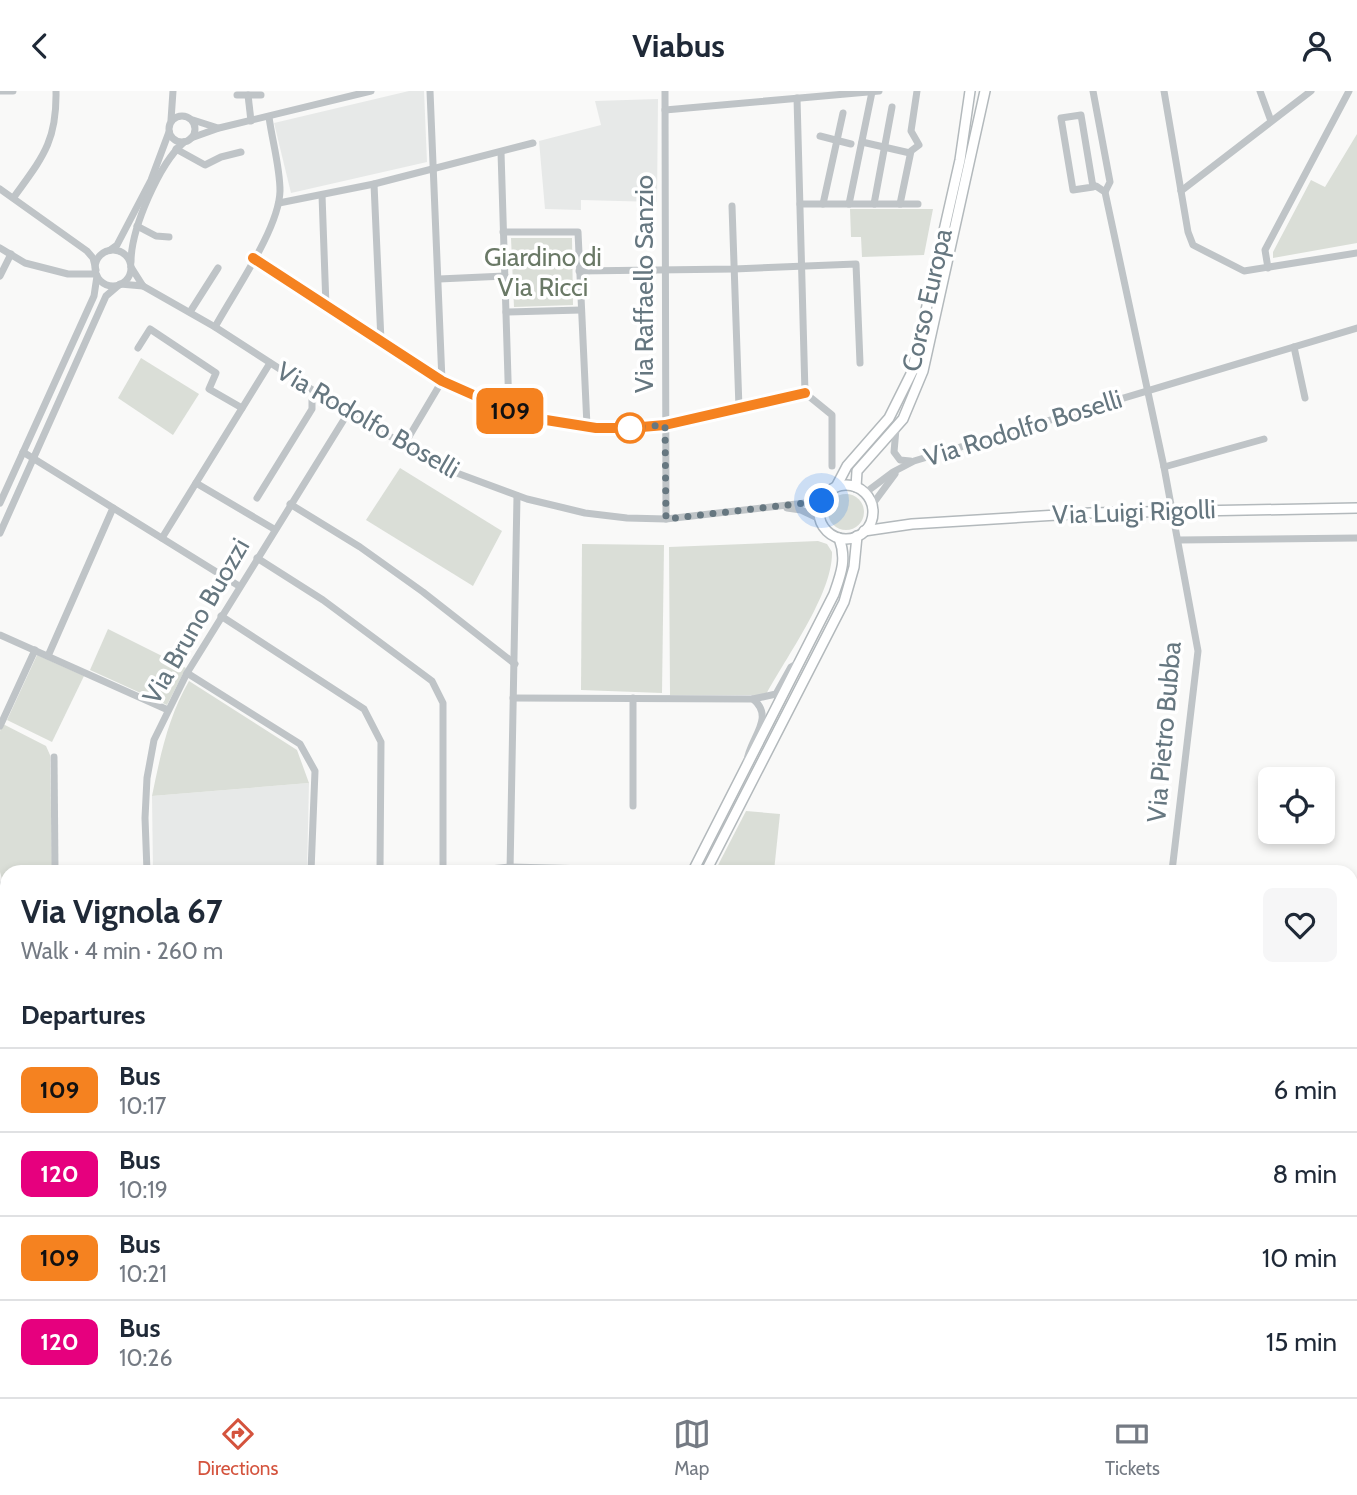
<!DOCTYPE html>
<html lang="en">
<head>
<meta charset="utf-8">
<style>
	:root { --surface:#fff; --page:#f6f6f7; --text:#1f2937; --muted:#747a83; --line:#e0e1e3; --accent:#d4533d }
	body { margin:0; font-family:Cabin,sans-serif; background:var(--page); color:var(--text); height:100vh; display:flex; flex-direction:column; font-size:26px; white-space:nowrap }
	* { box-sizing:border-box; margin:0 }
	p { font-size:23px; color:var(--muted) }
	.icon { flex:none; width:38px; height:38px; fill:none; stroke:currentColor; stroke-width:2; stroke-linecap:round; stroke-linejoin:round }
	.map { position:relative; flex:1; overflow:hidden }
	.details { position:absolute; left:0px; top:774px; width:1358px; height:534px; display:flex; flex-direction:column; background:var(--surface); border-radius:21px 21px 0 0; box-shadow:0 4px 10px #0003 }
	.details>* { flex:none }
	.badge { padding:0 14px; border-radius:10px; font-size:24px; line-height:46px }
	.fabs { position:absolute; left:1258px; top:676px; display:grid; gap:14px }
	.fabs a { display:grid; place-items:center; width:77px; height:77px; border-radius:10px; background:var(--surface); box-shadow:0 4px 10px #0003; font-size:35px }
	.you { position:absolute; width:35px; height:35px; margin:-18px; border:5px solid #fff; border-radius:50%; background:#1a73e8; box-shadow:0 0 0 10px #1a73e833 }
	.map>.badge { position:absolute; translate:-50% -50%; box-shadow:0 0 0 4px #fff }
	h2 { padding:0 21px; font-size:26px; line-height:63px }
	.round { display:grid; place-items:center; flex:none; width:74px; height:74px; border-radius:10px; background:var(--page) }
	.summary { display:flex; align-items:center; justify-content:space-between; height:119px; padding:0 21px }
	h1 { font-size:33px; font-weight:800; line-height:52px }
	ul { padding:0; list-style:none }
	li { display:flex; align-items:center; gap:21px; height:84px; padding:0 21px; border-top:2px solid var(--line) }
	li div { flex:1 }
	li b { display:block; font-size:26px }
	li em { font-style:normal }
	li .badge { min-width:77px; font-weight:700; text-align:center }
	header { display:flex; justify-content:space-between; align-items:center; height:91px; padding:0 21px; background:var(--surface); font-size:32px; font-weight:800 }
	.tab-bar { display:flex; justify-content:space-around; align-items:center; height:98px; border-top:2px solid var(--line); background:var(--surface); font-size:19px; color:var(--muted) }
	.tab-bar a { display:grid; justify-items:center; gap:4px }
	.tab-bar .current { color:var(--accent) }
	.map>svg:first-child { display:block }
	.built { fill:#e7e9e8 }
	.green { fill:#daded7 }
	.lines { fill:none; stroke-linecap:round; stroke-linejoin:round }
	.major-casing { stroke:#b3b9bc; stroke-width:12 }
	.highway-casing { stroke:#b5b9bc; stroke-width:14 }
	.minor { stroke:#bfc4c7; stroke-width:7 }
	.major { stroke:#fff; stroke-width:9 }
	.highway { stroke:#fff; stroke-width:10 }
	.line-casing { stroke:#fff; stroke-width:16 }
	.line { stroke:#f58220; stroke-width:10 }
	.walk { stroke:#667780; stroke-width:7; stroke-dasharray:0 12.6 }
	.stop-dot { fill:#fff; stroke:#f58220; stroke-width:3.5 }
	.labels { text-anchor:middle; dominant-baseline:central; stroke-width:7; stroke-linejoin:round; paint-order:stroke }
	.park-label { font-size:26px; fill:#6a7966; stroke:#fff }
	.street-label { font-size:26px; fill:#667780; stroke:#fff }
</style>
</head>
<body>
<header><svg class="icon" aria-label="back" viewBox="0 0 24 24"><path d="M15 5l-7 7 7 7"/></svg>Viabus<svg class="icon" aria-label="person" viewBox="0 0 24 24"><circle cx="12" cy="8" r="4"/><path d="M4 21q1-7 8-7t8 7"/></svg></header>
<div class="map">
<svg width="1357" height="1306" viewBox="0 0 1357 1306">
	<rect width="100%" height="100%" fill="#f9f9f8"/>
	<g class="built">
		<path d="M409,0H424L427,71L291,102L274,32Z"/>
		<path d="M658,8L657,111L581,109V119L545,118L539,50L601,34L595,10Z"/>
		<path d="M309,692L307,780H153L152,705Z"/>
	</g>
	<g class="green">
		<path d="M1357,43V152L1273,167V161L1311,89L1325,96Z"/>
		<path d="M850,118H933L924,164L862,166L861,146H851Z"/>
		<path d="M511,147H572L573,214L514,216Z"/>
		<path d="M141,267L199,303L173,344L118,307Z"/>
		<path d="M400,377L502,440L473,495L366,429Z"/>
		<circle cx="846" cy="421" r="18"/>
		<path d="M818,450L827,453L832,461C833,503 786,566 766,604H670L669,456Z"/>
		<path d="M582,453L664,454L662,602L581,599Z"/>
		<path d="M108,538L186,577L167,614L90,579Z"/>
		<path d="M37,564L84,585L52,651L7,629Z"/>
		<path d="M189,590L297,659L309,692L152,705C160,666 168,626 189,590Z"/>
		<path d="M3,633L46,655L50,664L52,780H7V799H5L0,781V640Z"/>
		<path d="M746,720L780,723L774,780H715Z"/>
		<path d="M74,1300H290L289,1306H75Z"/>
		<path d="M822,1300H911L907,1306H820Z"/>
		<path d="M915,1300H1032L1020,1306H911Z"/>
	</g>
	<g class="lines">
		<g class="major-casing">
			<g id="major">
				<circle cx="846" cy="421" r="27"/>
				<path d="M836,396L847,375L889,327L912,281L960,69L970,0"/>
				<path d="M856,396L857,380L903,328L923,280L985,0"/>
				<path d="M864,440L912,433L1090,422L1357,417"/>
				<path d="M693,780L834,503C841,483 847,468 839,447"/>
				<path d="M706,780L844,511L854,476L857,445"/>
				<path d="M396,1306L399,1300"/>
				<path d="M406,1306L410,1300"/>
			</g>
		</g>
		<g class="highway-casing">
			<g id="highway">
				<path d="M1351,1148L1357,1146"/>
				<path d="M1351,1164L1357,1161"/>
				<path d="M1032,1306L1044,1300"/>
				<path d="M1061,1306L1073,1300"/>
			</g>
		</g>
		<g class="minor">
			<path d="M0,0H13"/>
			<path d="M665,0L666,428"/>
			<path d="M1093,0L1110,91L1105,101"/>
			<path d="M1164,0L1188,141L1193,154L1244,180L1357,162"/>
			<path d="M1260,0L1271,30"/>
			<path d="M237,4H261"/>
			<path d="M248,4L251,30"/>
			<path d="M797,7L805,302L832,324V375"/>
			<path d="M665,19L879,0"/>
			<circle cx="182" cy="38" r="13"/>
			<path d="M171,29L173,0"/>
			<path d="M193,29L218,37"/>
			<path d="M820,45L851,53"/>
			<path d="M191,47L219,37L371,0"/>
			<path d="M862,51L910,62"/>
			<path d="M176,58L205,74L221,66L241,61"/>
			<path d="M501,61L509,320"/>
			<path d="M374,93L381,250"/>
			<path d="M1093,96L1081,24L1061,27L1073,99L1093,96L1096,95L1105,101L1164,376L1198,560L1172,780"/>
			<path d="M0,98L87,160L93,167L96,179"/>
			<path d="M1181,100L1311,0"/>
			<path d="M322,104L326,215"/>
			<path d="M14,106C42,67 57,51 56,0"/>
			<path d="M279,112L374,93L533,52"/>
			<path d="M800,113H918"/>
			<path d="M823,113L843,22"/>
			<path d="M849,113L872,1"/>
			<path d="M874,113L892,16"/>
			<path d="M900,113L911,60L919,54L911,40L917,0"/>
			<path d="M732,115L739,317"/>
			<path d="M137,135L156,145L169,146"/>
			<path d="M503,141H578L587,335"/>
			<path d="M0,157L25,172L68,183H96"/>
			<path d="M110,159L117,154L151,89L169,41"/>
			<circle cx="113" cy="177" r="18"/>
			<path d="M253,168L442,290L521,325L596,337H630L665,334L805,302"/>
			<path d="M131,171C131,138 159,73 184,51"/>
			<path d="M131,176L143,195L215,236L348,322L454,381L527,408L585,422L627,427L666,428L822,410"/>
			<path d="M1268,177L1265,159L1349,0"/>
			<path d="M579,180L734,178L856,173L860,272"/>
			<path d="M0,185L11,163"/>
			<path d="M439,188L505,185"/>
			<path d="M190,221L218,177"/>
			<path d="M506,221L581,219"/>
			<path d="M215,236C234,201 279,138 280,100C280,76 272,49 269,26"/>
			<path d="M1294,256L1305,307"/>
			<path d="M138,257L150,238L216,282L209,298L242,317"/>
			<path d="M896,338L894,361L900,369L910,370"/>
			<path d="M404,354L442,290L430,0"/>
			<path d="M23,361L239,495"/>
			<path d="M1164,376L1264,348"/>
			<path d="M196,392L274,438"/>
			<path d="M865,402L893,381L914,370L1357,237"/>
			<path d="M257,407L312,318V309L316,302"/>
			<path d="M0,412L94,205L97,185"/>
			<path d="M290,413L360,456L423,501L515,573"/>
			<path d="M872,414L895,383"/>
			<path d="M787,417L801,419L820,428"/>
			<path d="M0,442L106,205L120,193L143,195"/>
			<path d="M162,447L270,272"/>
			<path d="M1179,449L1357,447"/>
			<path d="M257,467L323,509L432,590L443,612V780"/>
			<path d="M221,525L364,618L381,651L380,780"/>
			<path d="M0,544L168,619"/>
			<path d="M48,565L113,417"/>
			<path d="M187,582L300,653L315,680L311,780"/>
			<path d="M513,607L753,608L776,603L791,576L800,571"/>
			<path d="M633,607V715"/>
			<path d="M0,635L35,559"/>
			<path d="M54,666L55,780"/>
			<path d="M747,670C749,648 776,627 753,608"/>
			<path d="M147,780L145,727L147,687L154,649L187,582L348,322"/>
			<path d="M469,780L510,776L671,780"/>
			<path d="M510,780L517,405"/>
			<path d="M0,794L7,817"/>
			<path d="M0,971H7"/>
			<path d="M550,1300L561,1306"/>
			<path d="M608,1306L611,1300"/>
		</g>
		<use href="#major" class="major"/>
		<use href="#highway" class="highway"/>
	</g>
	<g class="lines">
		<g class="line-casing">
			<path id="line" d="M253,167L442,290L521,325L596,337H630L665,334L805,302"/>
		</g>
		<use href="#line" class="line"/>
		<path class="walk" d="M630,337L665,334L666,428L822,410"/>
	</g>
	<circle class="stop-dot" cx="630" cy="337" r="14"/>
	<g class="labels">
		<g class="park-label">
			<text x="543" y="166">Giardino di<tspan x="543" dy="30">Via Ricci</tspan></text>
		</g>
		<g class="street-label">
			<text transform="translate(644 193) rotate(-90)">Via Raffaello Sanzio</text>
			<text transform="translate(927 209) rotate(-77)">Corso Europa</text>
			<text transform="translate(368 329) rotate(30)">Via Rodolfo Boselli</text>
			<text transform="translate(1023 337) rotate(-17)">Via Rodolfo Boselli</text>
			<text transform="translate(1134 421) rotate(-2)">Via Luigi Rigolli</text>
			<text transform="translate(196 530) rotate(-60)">Via Bruno Buozzi</text>
			<text transform="translate(1164 641) rotate(-85)">Via Pietro Bubba</text>
		</g>
	</g>
</svg>
<div class="fabs">
<a><svg class="icon" aria-label="locate" viewBox="0 0 24 24"><circle cx="12" cy="12" r="6"/><path d="M12 2v4M12 18v4M2 12h4M18 12h4"/></svg></a>
</div>
<div class="you" style="left:822px;top:410px"></div>
<b class="badge" style="left:510px;top:320px;background:#f58220;color:#111">109</b>
<section class="details">
<div class="summary"><div><h1>Via Vignola 67</h1><p>Walk · 4 min · 260 m</p></div><a class="round"><svg class="icon" aria-label="heart" viewBox="0 0 24 24"><path d="M12 20l-8-8c-3-5 5-10 8-4 3-6 11-1 8 4z"/></svg></a></div>
<h2>Departures</h2>
<ul>
<li><span class="badge" style="background:#f58220;color:#111">109</span><div><b>Bus</b><p>10:17</p></div><em>6 min</em></li>
<li><span class="badge" style="background:#e6007e;color:#fff">120</span><div><b>Bus</b><p>10:19</p></div><em>8 min</em></li>
<li><span class="badge" style="background:#f58220;color:#111">109</span><div><b>Bus</b><p>10:21</p></div><em>10 min</em></li>
<li><span class="badge" style="background:#e6007e;color:#fff">120</span><div><b>Bus</b><p>10:26</p></div><em>15 min</em></li>
</ul>
</section>
</div>
<nav class="tab-bar">
<a class="current"><svg class="icon" aria-label="directions" viewBox="0 0 24 24"><path d="M12 3l9 9-9 9-9-9zM9 14v-3h6M13 9l2 2-2 2"/></svg>Directions</a>
<a><svg class="icon" aria-label="map" viewBox="0 0 24 24"><path d="M3 6l6-2 6 2 6-2v14l-6 2-6-2-6 2zM9 4v14M15 6v14"/></svg>Map</a>
<a><svg class="icon" aria-label="tickets" viewBox="0 0 24 24"><path d="M3 7h18v10H3zM15 7v10"/></svg>Tickets</a>
</nav>
</body>
</html>
